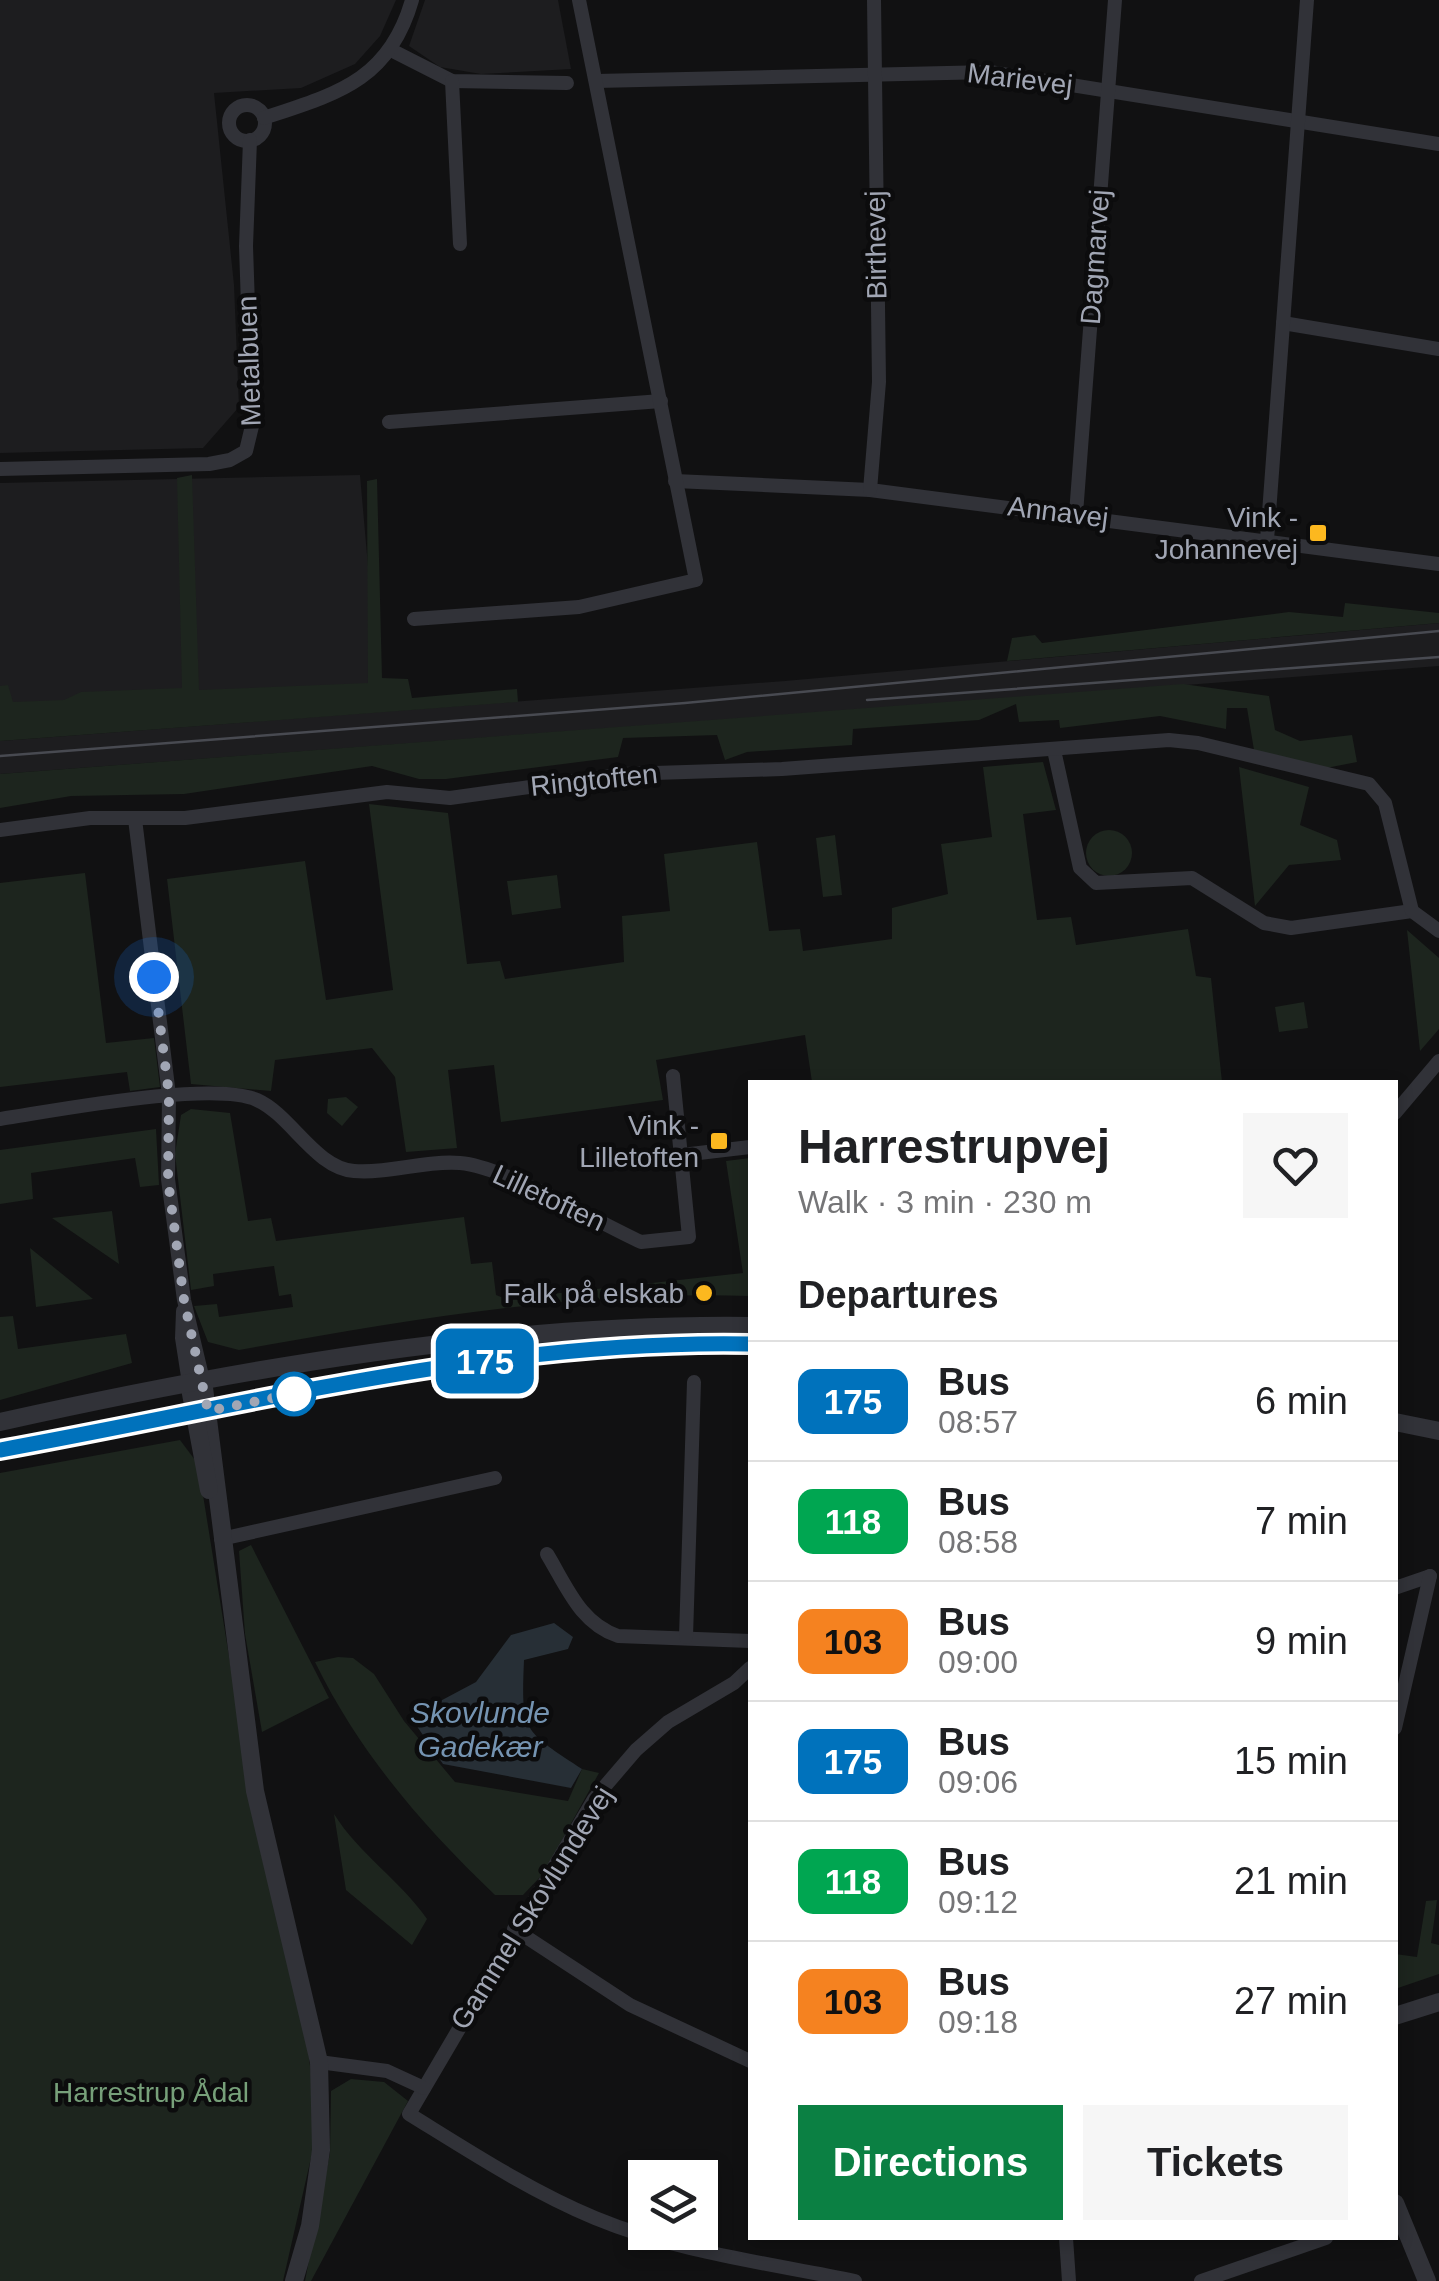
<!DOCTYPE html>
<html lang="en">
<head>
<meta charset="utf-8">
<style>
	:root { --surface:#fff; --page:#f6f6f6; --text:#202124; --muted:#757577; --line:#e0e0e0; --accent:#0b8043 }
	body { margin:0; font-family:Helvetica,sans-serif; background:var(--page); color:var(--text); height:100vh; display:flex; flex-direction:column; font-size:38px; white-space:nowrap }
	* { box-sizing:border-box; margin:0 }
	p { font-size:32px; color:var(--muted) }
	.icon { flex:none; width:55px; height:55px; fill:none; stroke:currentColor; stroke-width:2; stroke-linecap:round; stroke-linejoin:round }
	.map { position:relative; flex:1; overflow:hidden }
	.sheet { position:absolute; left:748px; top:1080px; width:650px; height:1160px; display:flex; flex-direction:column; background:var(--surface); border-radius:0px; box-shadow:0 5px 15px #0003 }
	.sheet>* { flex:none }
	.badge { padding:0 20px; border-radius:15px; font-size:35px; line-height:65px }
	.tools { position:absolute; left:628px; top:2160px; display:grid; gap:20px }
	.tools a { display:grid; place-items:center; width:90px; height:90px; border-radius:0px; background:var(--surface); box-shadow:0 5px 15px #0003; font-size:50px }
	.you { position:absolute; width:50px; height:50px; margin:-25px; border:8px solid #fff; border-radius:50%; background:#1a73e8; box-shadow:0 0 0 15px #1a73e833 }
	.map>.badge { position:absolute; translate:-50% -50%; box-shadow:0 0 0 5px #fff }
	h2 { padding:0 50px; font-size:38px; line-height:90px }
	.round { display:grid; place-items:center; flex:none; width:105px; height:105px; border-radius:0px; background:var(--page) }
	.head { display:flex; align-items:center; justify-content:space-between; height:170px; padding:0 50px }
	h1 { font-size:48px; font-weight:700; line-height:75px }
	.action { display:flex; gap:20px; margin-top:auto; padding:20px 50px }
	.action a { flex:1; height:115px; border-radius:0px; background:var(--accent); color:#fff; font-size:40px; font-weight:700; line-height:115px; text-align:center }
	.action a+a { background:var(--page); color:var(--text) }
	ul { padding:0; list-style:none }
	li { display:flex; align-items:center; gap:30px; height:120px; padding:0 50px; border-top:2px solid var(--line) }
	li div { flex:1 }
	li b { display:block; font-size:38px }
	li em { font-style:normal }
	li .badge { min-width:110px; font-weight:700; text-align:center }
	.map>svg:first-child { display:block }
	.built { fill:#1d1d1f }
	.green { fill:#1d251e }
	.water { fill:#272f36 }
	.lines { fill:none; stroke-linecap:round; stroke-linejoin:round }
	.minor { stroke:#313238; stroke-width:14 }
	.tertiary { stroke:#313238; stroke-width:18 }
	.tram { stroke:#484a51; stroke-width:2.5 }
	.line-casing { stroke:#fff; stroke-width:22 }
	.line { stroke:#0072bc; stroke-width:15 }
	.walk { stroke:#a1a6b4; stroke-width:10; stroke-dasharray:0 18 }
	.poi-dot { fill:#fcb81f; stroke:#0c0c0d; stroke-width:4 }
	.stop-dot { fill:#fff; stroke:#0072bc; stroke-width:5 }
	.labels { text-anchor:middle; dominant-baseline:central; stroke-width:9; stroke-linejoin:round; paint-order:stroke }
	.street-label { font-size:28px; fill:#a1a6b4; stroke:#0c0c0d }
	.poi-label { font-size:28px; fill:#a1a6b4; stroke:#0c0c0d; text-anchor:end }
	.park-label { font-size:28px; fill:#77a07a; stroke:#0c0c0d }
	.water-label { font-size:30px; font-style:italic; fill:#7594b2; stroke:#0c0c0d }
</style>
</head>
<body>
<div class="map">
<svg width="1439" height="2281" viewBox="0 0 1439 2281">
	<rect width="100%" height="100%" fill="#111112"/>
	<g class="built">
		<path d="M0,0H396L380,36L355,64L301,88L214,93L234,285L239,407L203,448L0,453Z"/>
		<path d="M425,0H558L571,69L481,74L440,67L409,46Z"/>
		<path d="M360,475L380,703L0,728V483Z"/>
		<path d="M1439,623V666L0,774V741L785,681Z"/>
	</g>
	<g class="green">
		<path d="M192,475L199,690L368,683L367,481L377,479L382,678L408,679L412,698L517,689L518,702L0,741V686L8,685L13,702L64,700L81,692L182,688L177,478Z"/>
		<path d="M1345,603L1439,613V623L1007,661L1012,638L1035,635L1042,643L1289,612L1343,617Z"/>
		<path d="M1183,684L1269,696L1275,730L1300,741L1352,735L1357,762L1321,769L1254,750L1247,708H1227L1226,729L1160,716L1060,728L1059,720L1019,722L1016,704L979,720L853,729L852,745L747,752L725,760L717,735L623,738L618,757L446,779H419L372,766L184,794L71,796L0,808V774Z"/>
		<path d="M1043,762L1056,810L1023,814L1037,920L1071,917L1076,945L1188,929L1196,976L1211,978L1222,1082H812L805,1035L656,1060L663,1100L501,1122L494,1065L448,1070L457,1148L406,1152L395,1077L372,1048L275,1060L271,1091L191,1084L167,879L305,861L326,1000L393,990L369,804L448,813L467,964L500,961L505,979L624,962L622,916L670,911L664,854L757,842L769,931L800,929L803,951L892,939V908L948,894L941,844L992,837L983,767Z"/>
		<path d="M1239,767L1309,787L1300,825L1337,840L1341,860L1289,865L1255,906Z"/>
		<circle cx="1109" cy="853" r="23"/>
		<path d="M835,835L842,895L823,897L816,838Z"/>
		<path d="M85,873L106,1043L154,1038L160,1087L130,1091L127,1072L0,1087V883Z"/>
		<path d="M557,875L561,908L512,915L507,881Z"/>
		<path d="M1407,930L1439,958V1029L1420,1051Z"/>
		<path d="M1304,1002L1308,1028L1279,1032L1275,1007Z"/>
		<path d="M346,1097L358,1107L342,1126L327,1113L328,1099Z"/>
		<path d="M191,1109L230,1113L248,1221L271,1218L276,1241L464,1217L471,1264L492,1262L496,1295L506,1299L743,1273L726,1161L750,1158V1296C580,1290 405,1320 239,1350L208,1342L194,1306L217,1304L219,1317L293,1307L291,1294L279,1296L274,1266L213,1274L214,1286L191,1290L175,1154L181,1115Z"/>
		<path d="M156,1129L159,1185L140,1187L135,1158L31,1173L33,1199L0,1204V1150Z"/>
		<path d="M112,1211L119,1264L52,1218Z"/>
		<path d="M30,1248L93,1299L36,1307Z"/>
		<path d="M13,1316L18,1349L126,1334L132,1363L0,1400V1317Z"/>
		<path d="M180,1440L198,1464L260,1849L306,2034L314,2098L313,2149L283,2281H0V1473Z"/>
		<path d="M251,1545L329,1698L262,1732L245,1634L239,1551Z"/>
		<path d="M338,1657L353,1658L374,1674L404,1721L455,1782L568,1801L582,1769L599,1773L543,1874L523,1895H495C422,1825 360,1754 315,1662Z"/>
		<path d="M334,1814C359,1854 400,1880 427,1919L412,1945L346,1890Z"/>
		<path d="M1437,1900L1431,1943L1439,1945V1974L1395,1989V1954L1417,1957L1426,1901Z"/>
		<path d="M351,2079L384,2082L408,2101L311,2281H305L330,2153L331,2091Z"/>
	</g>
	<path class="water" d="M554,1623L573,1637L568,1649L524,1660C521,1733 523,1730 582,1769L571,1788L443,1764L416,1725V1709L429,1707L476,1682L511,1635Z"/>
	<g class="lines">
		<g class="minor">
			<path d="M391,50L452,81L567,83"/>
			<path d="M452,81L460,244"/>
			<path d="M596,81L990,72L1439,144"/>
			<circle cx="247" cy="123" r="18"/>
			<path d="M264,118C336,94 389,81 412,0"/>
			<path d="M1283,323L1439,349"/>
			<path d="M389,422L661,401"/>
			<path d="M0,469L209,464L230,460L246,451L252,426L246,246L250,140"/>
			<path d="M675,481L870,490L1439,564"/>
			<path d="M870,490L879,382L874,0"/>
			<path d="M1076,514L1115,0"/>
			<path d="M1267,540L1307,0"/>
			<path d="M414,619L579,607L696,580L579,0"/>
			<path d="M1054,750L1080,868L1096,883L1192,878L1264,923L1291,928L1412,911"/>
			<path d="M135,819L169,1095L168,1179L184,1300L203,1380"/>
			<path d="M0,830L90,818H185L387,792L450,798L623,774L782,769L1169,740L1198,743L1369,784L1385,803L1412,911L1439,931"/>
			<path d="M1395,1113L1439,1061"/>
			<path d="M0,1119C54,1111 212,1080 257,1100C291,1115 315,1168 354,1171C389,1174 425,1160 460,1163C503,1166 597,1222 641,1242L689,1237L673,1076"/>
			<path d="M682,1155L750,1147"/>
			<path d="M183,1311L182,1338L189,1383"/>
			<path d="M221,1539L495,1478"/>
			<path d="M547,1554C567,1587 580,1623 618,1636L750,1641"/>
			<path d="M1395,1588L1430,1576"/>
			<path d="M686,1637L694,1382"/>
			<path d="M750,1668L734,1683L668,1722L636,1750L594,1799L409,2114C469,2151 530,2191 595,2218C677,2252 768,2263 855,2281"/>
			<path d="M1395,1728L1430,1576"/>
			<path d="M514,1929L630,2005L750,2061"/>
			<path d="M319,2062L387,2071L424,2088"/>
			<path d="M1066,2238L1069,2281"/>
			<path d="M1201,2281L1326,2238"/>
		</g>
		<g class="tertiary">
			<path d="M203,1380L255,1791L319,2062L321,2150L310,2226L294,2281"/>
			<path d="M189,1383L209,1490"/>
			<path d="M0,1422C242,1368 502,1323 750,1326"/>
			<path d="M1395,1422L1439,1431"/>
			<path d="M0,1450C248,1404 497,1339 750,1344"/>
			<path d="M1395,2016L1439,2002"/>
			<path d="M1395,2203L1427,2281"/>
		</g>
		<g class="tram">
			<path d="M867,700L1439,657"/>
			<path d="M0,756L685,703L1439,631"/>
		</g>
	</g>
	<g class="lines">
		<g class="line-casing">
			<path id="line" d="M0,1450C248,1405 496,1339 750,1344"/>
		</g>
		<use href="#line" class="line"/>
		<path class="walk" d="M154,977L169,1095L168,1180L184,1300L208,1411L294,1394"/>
	</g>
	<g class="poi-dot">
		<rect x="1308" y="523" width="20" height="20" rx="5"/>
		<rect x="709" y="1131" width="20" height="20" rx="5"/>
		<circle cx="704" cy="1293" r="10"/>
	</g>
	<circle class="stop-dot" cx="294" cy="1394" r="20"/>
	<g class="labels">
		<g class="street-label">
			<text transform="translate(1020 79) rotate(7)">Marievej</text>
			<text transform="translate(876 245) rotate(-91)">Birthevej</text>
			<text transform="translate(1095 257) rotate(-86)">Dagmarvej</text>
			<text transform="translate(249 361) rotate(-92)">Metalbuen</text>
			<text transform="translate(1058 512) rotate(7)">Annavej</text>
			<text transform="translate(594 780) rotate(-6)">Ringtoften</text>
			<text transform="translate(549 1198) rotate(25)">Lilletoften</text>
			<text transform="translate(532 1908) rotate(-58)">Gammel Skovlundevej</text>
		</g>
		<g class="poi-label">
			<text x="1298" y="517">Vink -<tspan x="1298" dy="32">Johannevej</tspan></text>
			<text x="699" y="1125">Vink -<tspan x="699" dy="32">Lilletoften</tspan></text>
			<text x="684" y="1293">Falk på elskab</text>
		</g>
		<g class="park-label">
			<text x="151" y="2092">Harrestrup Ådal</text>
		</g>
		<g class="water-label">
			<text x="480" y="1712">Skovlunde<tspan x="480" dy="34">Gadekær</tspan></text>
		</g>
	</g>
</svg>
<div class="tools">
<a><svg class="icon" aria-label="layers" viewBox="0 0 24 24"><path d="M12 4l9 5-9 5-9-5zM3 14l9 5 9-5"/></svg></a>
</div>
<div class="you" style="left:154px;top:977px"></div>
<b class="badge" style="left:485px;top:1361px;background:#0072bc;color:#fff">175</b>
<section class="sheet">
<div class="head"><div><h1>Harrestrupvej</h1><p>Walk · 3 min · 230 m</p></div><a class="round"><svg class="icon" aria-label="heart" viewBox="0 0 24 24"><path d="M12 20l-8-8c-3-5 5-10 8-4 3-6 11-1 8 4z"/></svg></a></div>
<h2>Departures</h2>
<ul>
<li><span class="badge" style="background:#0072bc;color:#fff">175</span><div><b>Bus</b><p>08:57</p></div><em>6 min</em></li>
<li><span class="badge" style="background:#00a651;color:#fff">118</span><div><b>Bus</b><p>08:58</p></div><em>7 min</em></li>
<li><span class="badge" style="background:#f58220;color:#111">103</span><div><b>Bus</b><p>09:00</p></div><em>9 min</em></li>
<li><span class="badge" style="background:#0072bc;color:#fff">175</span><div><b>Bus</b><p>09:06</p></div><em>15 min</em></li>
<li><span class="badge" style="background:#00a651;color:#fff">118</span><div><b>Bus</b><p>09:12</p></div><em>21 min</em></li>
<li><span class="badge" style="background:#f58220;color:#111">103</span><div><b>Bus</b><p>09:18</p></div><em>27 min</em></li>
</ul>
<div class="action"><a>Directions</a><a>Tickets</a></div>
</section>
</div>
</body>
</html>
